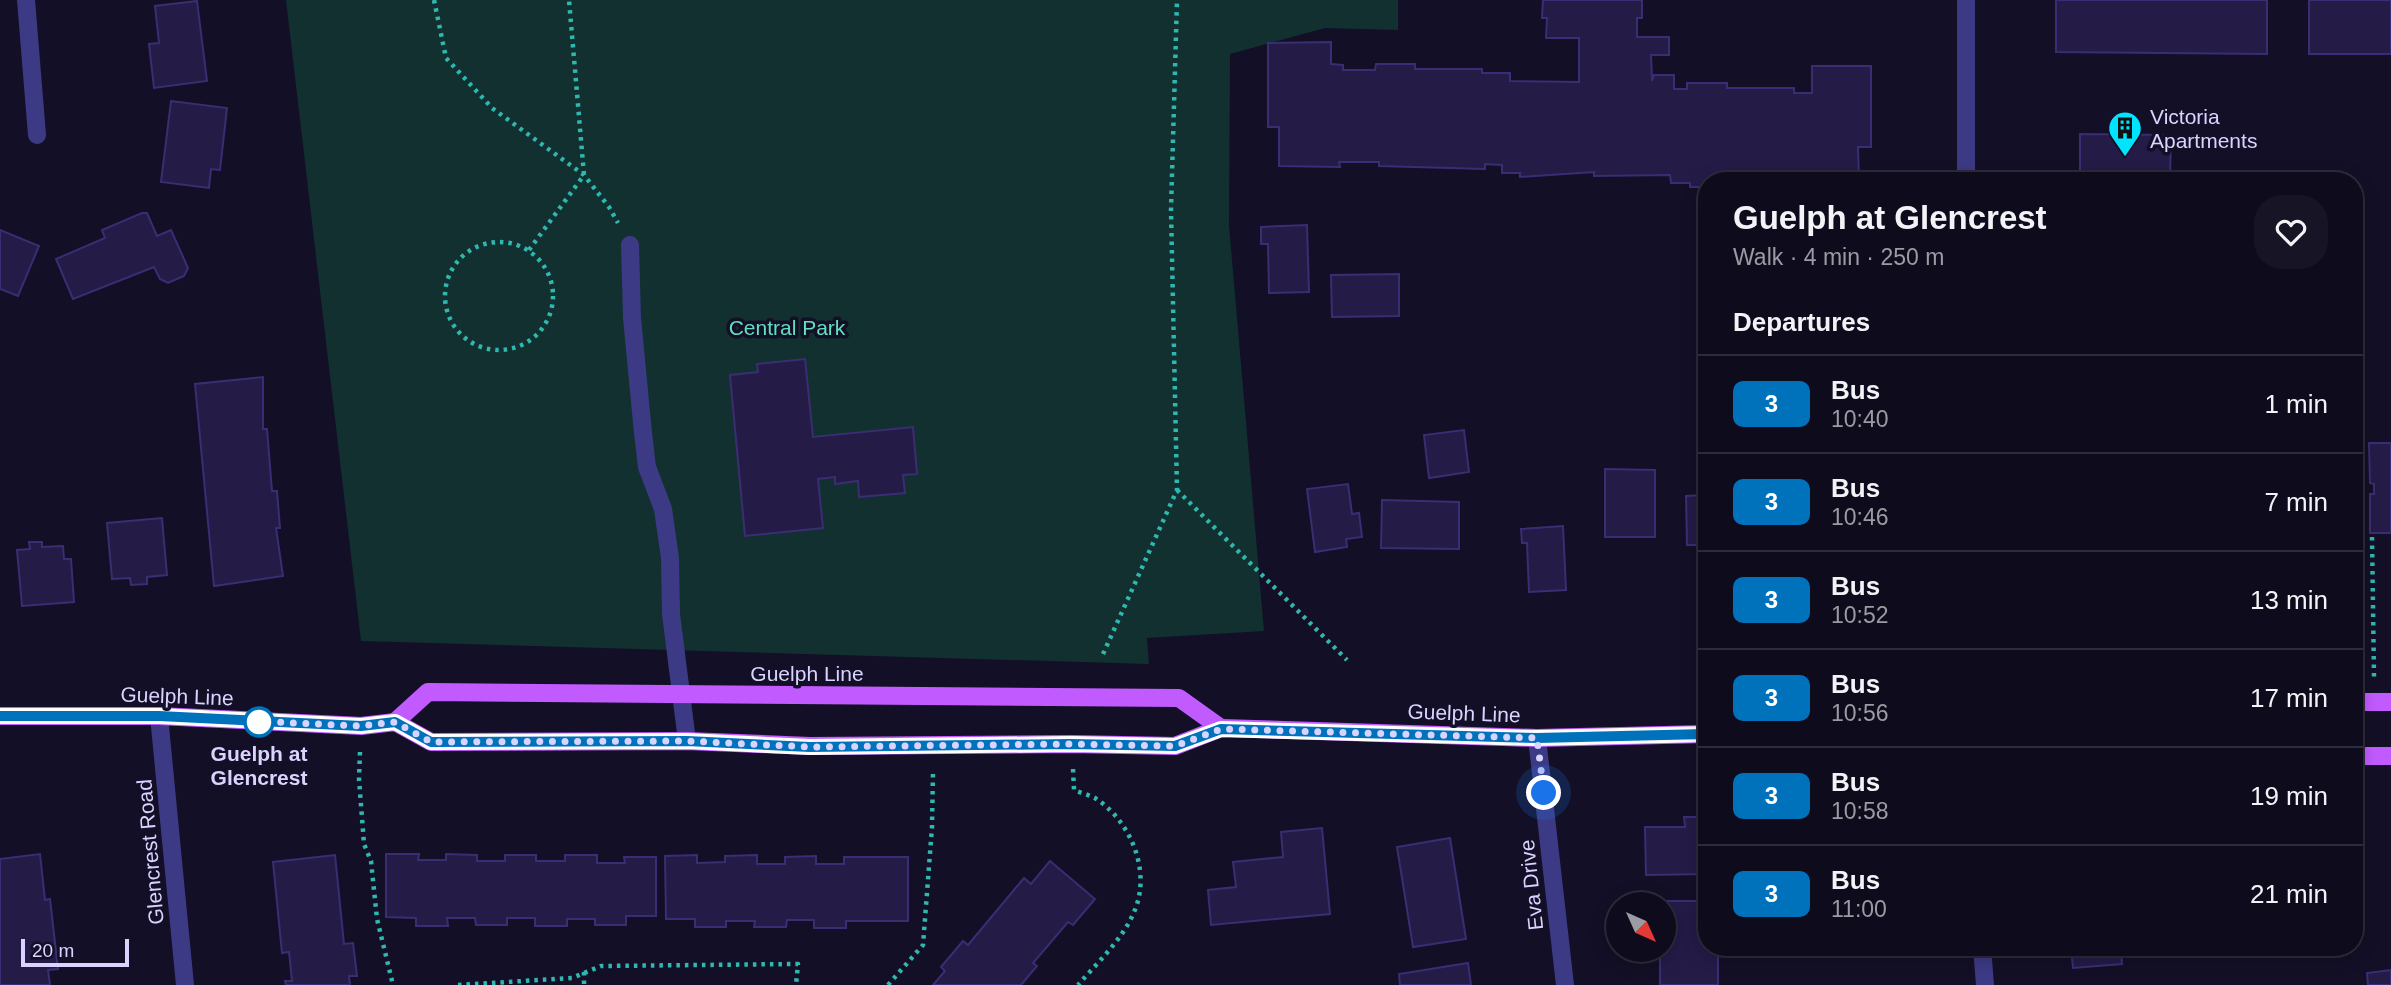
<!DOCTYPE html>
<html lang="en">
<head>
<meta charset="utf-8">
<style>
	:root { --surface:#0e0b1c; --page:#171425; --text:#f1f3f6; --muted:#9b9ba3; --line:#2e2b3b }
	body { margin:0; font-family:Arial,sans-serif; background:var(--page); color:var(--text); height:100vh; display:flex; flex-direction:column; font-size:26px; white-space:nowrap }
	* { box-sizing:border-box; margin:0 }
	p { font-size:23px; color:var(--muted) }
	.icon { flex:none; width:38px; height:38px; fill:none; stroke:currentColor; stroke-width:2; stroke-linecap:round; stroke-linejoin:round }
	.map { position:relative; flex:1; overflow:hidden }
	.drawer { position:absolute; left:1698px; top:172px; width:665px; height:784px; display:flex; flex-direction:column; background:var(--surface); border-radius:28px; box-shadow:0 4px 18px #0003,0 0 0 2px var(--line) }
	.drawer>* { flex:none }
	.badge { padding:0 14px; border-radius:10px; font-size:24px; line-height:46px }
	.needle { width:46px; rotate:135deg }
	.controls { position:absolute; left:1606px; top:892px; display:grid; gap:14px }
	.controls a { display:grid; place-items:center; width:70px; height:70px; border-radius:50%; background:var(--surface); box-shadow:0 4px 18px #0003,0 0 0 2px var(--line); font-size:35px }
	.scale { position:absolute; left:21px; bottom:18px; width:108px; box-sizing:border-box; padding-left:7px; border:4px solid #d9d4ff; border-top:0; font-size:19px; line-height:24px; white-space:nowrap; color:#d9d4ff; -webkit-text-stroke:5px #130f26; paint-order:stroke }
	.you { position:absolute; width:35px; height:35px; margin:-18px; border:5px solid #fff; border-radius:50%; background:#1a73e8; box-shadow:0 0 0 10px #1a73e833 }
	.map>.badge { position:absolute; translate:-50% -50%; box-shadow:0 0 0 4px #fff }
	h2 { padding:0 35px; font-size:26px; line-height:63px }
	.round { display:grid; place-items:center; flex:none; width:74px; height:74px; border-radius:28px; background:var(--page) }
	.summary { display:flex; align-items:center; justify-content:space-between; height:119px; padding:0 35px }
	h1 { font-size:33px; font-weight:700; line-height:52px }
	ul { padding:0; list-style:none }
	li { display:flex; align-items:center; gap:21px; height:98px; padding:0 35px; border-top:2px solid var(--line) }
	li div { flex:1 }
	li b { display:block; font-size:26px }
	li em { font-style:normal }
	li .badge { min-width:77px; font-weight:700; text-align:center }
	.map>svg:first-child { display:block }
	.green { fill:#12302f }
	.building { fill:#241b47; stroke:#3b2d73; stroke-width:2 }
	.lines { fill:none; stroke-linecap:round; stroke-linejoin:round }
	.path { stroke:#2fb8b0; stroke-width:4.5; stroke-dasharray:3.5 5; stroke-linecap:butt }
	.minor { stroke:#3d3a85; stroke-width:18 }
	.major { stroke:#c25bff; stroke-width:18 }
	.line-casing { stroke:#fff; stroke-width:16 }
	.line { stroke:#0072bc; stroke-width:10 }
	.walk { stroke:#d9d4ff; stroke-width:7; stroke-dasharray:0 12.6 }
	.stop-dot { fill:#fff; stroke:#0072bc; stroke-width:3.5 }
	.labels { text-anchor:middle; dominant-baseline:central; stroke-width:7; stroke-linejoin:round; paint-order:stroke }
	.poi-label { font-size:21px; fill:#d9d4ff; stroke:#130f26; text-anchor:start }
	.park-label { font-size:21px; fill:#5fe0c0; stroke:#130f26 }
	.street-label { font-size:21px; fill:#d9d4ff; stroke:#130f26 }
	.stop-label { font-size:21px; font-weight:bold; fill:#d9d4ff; stroke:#130f26 }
</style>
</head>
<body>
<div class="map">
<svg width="2391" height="985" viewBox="0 0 2391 985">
	<rect width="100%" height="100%" fill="#130f26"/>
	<path class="green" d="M286,0H1398V30L1325,28L1230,54L1229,225L1264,631L1147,638L1149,664L361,641Z"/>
	<g class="building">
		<path d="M1543,0H1642V18H1637V37H1669V55H1651L1652,81L1654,75H1674V89H1687V83H1727V88H1794V93H1812V66H1871V147H1858L1859,180H1706V187H1690V183H1671L1670,175L1594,176V172L1520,177V173H1502V165L1485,164V169L1379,166V162H1339L1340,167L1279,166V127H1268V43L1331,42V64L1343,65V70H1375L1376,64H1415V69H1482V73H1510V81L1579,82V38H1546L1547,18H1542Z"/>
		<path d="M2056,0H2267V54L2056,52Z"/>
		<rect x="2309" y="0" width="82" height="54"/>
		<path d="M197,1L207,81L154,88L149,44L159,43L155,6Z"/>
		<path d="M171,101L227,108L220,170L211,169L209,188L161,182Z"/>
		<path d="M2080,134L2171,135L2170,180H2080Z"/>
		<path d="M142,213H147L157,236L171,230L188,268L184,276L168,283L160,279L154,267L73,299L56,259L105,238L102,230Z"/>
		<path d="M1307,225L1309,292L1269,293L1268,244H1261V227Z"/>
		<path d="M0,230L39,246L18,296L0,289Z"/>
		<path d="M1399,274V316L1332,317L1331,275Z"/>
		<path d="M805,359L813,437L913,427L917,474L903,475L905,493L859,497L858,481L835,484V477L818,479L823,528L745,536L730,375L758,372L757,364Z"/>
		<path d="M263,377V429H267L272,491H277L280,528H276L283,576L214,586L195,384Z"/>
		<path d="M1464,430L1469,472L1429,478L1424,435Z"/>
		<path d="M2369,443H2391V533H2370V494H2374V484L2370,483Z"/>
		<path d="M1605,469L1655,470V537H1605Z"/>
		<path d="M1348,484L1352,514L1359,513L1362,537L1346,539L1347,547L1315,552L1307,489Z"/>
		<path d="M1706,495V545H1687L1686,496Z"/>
		<path d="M1382,500L1459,502V549L1381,548Z"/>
		<path d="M162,518L167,575L147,577V584L131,585L130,578L112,579L107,523Z"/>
		<path d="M1563,526L1566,590L1529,592L1527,543H1522L1521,529Z"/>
		<path d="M29,542H42V547L63,546L64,559H71L74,602L22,606L17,550L30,549Z"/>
		<path d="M1684,817H1706V874L1646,875L1645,827H1685Z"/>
		<path d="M1322,828L1330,914L1211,925L1208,890L1236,887L1233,862L1283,857L1281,832Z"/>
		<path d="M1450,838L1466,939L1413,947L1397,847Z"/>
		<path d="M40,854L45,900L50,899L58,969L48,970L50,985H0V859Z"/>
		<path d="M386,854H419L418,860H446V854L477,855V861H505V855H536V861H565V855H597V863H625L624,857H656V916H626V925H595V919H567V926H535V918H507V925H476L475,918H447L448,926H416V918L386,917Z"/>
		<path d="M335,855L344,944L353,943L357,976H349L350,985H286L285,981H292L289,952L282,953L273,862Z"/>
		<path d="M697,855V863L725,862V856L757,855V864H785V857L816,856V864H844V857H908V921H846V928H814V920H787L786,927H754L755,921H726V927H695V919H666L665,856Z"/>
		<path d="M1050,861L1095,899L1073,925L1068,922L1033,963L1037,966L1021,985H933L945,971L941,967L963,941L968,945L1024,878L1031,884Z"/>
		<path d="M1660,901H1706V947H1718V985H1660V950H1664V905H1660Z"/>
		<path d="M2071,947H2121L2122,964L2073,968Z"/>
		<path d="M1468,963L1471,985H1400L1399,974Z"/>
		<path d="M2391,970V985H2368L2367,973Z"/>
	</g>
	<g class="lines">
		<g class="path">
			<path d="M434,0L446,58L492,108L584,175L609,207L618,223"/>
			<circle cx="499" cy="296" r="54"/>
			<path d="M529,250L584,175L569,0"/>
			<path d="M1177,490L1347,660"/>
			<path d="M2372,537L2374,677"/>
			<path d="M1103,654L1177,490L1171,210L1177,0"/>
			<path d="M360,752L359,779L364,844L371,861L377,919L393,985"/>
			<path d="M1073,769L1074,790C1081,793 1089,795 1095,798C1131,821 1152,872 1134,912C1123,939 1097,963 1078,985"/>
			<path d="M584,972V985"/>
			<path d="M458,985L572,978L601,966L798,964L796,985"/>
			<path d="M888,985L923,945L932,827L933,771"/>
		</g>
		<g class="minor">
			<path d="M26,0L37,135"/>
			<path d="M1966,0V180"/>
			<path d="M630,245L632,318L643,433L647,467L663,509L670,558L671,614L687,741"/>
			<path d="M159,716L185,985"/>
			<path d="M1537,738L1565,985"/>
			<path d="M1982,947L1985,985"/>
		</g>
		<g class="major">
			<path d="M2354,702H2391"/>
			<path d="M0,716H159L361,726L395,722L431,742L687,741L810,746L1071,744L1175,746L1221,728L1537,738L1706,734"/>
			<path d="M395,722L428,692L1179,698L1221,728"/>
			<path d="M2354,756H2391"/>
		</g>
	</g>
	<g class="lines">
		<g class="line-casing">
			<path id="line" d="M0,716H159L361,726L395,722L431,742L687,741L810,747L1071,744L1175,746L1221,729L1537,738L1706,734"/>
		</g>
		<use href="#line" class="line"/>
		<path class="walk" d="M259,722L251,721L361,726L395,722L431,742L687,741L810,747L1071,744L1175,746L1221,729L1537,738L1544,793"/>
	</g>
	<defs>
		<g id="building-pin" transform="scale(1.75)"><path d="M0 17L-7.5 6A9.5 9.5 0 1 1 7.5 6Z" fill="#00e5ff" stroke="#130f26"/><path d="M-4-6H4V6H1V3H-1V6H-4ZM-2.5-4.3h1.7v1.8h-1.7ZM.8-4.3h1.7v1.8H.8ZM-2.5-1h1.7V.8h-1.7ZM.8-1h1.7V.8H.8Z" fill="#111"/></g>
	</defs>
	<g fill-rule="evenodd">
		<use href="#building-pin" x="2125" y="128"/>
	</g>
	<circle class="stop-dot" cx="259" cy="722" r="14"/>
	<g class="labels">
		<g class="poi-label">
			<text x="2150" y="116">Victoria<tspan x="2150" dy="24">Apartments</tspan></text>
		</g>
		<g class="park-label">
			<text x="787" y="327">Central Park</text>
		</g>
		<g class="street-label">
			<text x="807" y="673">Guelph Line</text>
			<text transform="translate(177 696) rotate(2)">Guelph Line</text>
			<text transform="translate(1464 713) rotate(2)">Guelph Line</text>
			<text transform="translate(150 852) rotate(-95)">Glencrest Road</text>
			<text transform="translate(1531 885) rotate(-96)">Eva Drive</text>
		</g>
		<g class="stop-label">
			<text x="259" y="753">Guelph at<tspan x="259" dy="24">Glencrest</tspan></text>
		</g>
	</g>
</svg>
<div class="controls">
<a><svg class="needle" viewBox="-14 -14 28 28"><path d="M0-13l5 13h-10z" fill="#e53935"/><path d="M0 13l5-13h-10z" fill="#9b9ba3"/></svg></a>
</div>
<div class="scale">20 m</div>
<div class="you" style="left:1544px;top:793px"></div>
<section class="drawer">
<div class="summary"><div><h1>Guelph at Glencrest</h1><p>Walk · 4 min · 250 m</p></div><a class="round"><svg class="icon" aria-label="heart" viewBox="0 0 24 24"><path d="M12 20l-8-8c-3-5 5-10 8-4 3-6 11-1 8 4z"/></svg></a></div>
<h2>Departures</h2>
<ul>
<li><span class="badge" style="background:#0072bc;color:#fff">3</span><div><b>Bus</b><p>10:40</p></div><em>1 min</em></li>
<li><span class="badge" style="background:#0072bc;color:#fff">3</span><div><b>Bus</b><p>10:46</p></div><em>7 min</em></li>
<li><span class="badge" style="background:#0072bc;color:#fff">3</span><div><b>Bus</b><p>10:52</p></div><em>13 min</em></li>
<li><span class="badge" style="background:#0072bc;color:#fff">3</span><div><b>Bus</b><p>10:56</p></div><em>17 min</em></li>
<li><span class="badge" style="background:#0072bc;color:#fff">3</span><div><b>Bus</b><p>10:58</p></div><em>19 min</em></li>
<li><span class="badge" style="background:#0072bc;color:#fff">3</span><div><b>Bus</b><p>11:00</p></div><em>21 min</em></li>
</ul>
</section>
</div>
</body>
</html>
